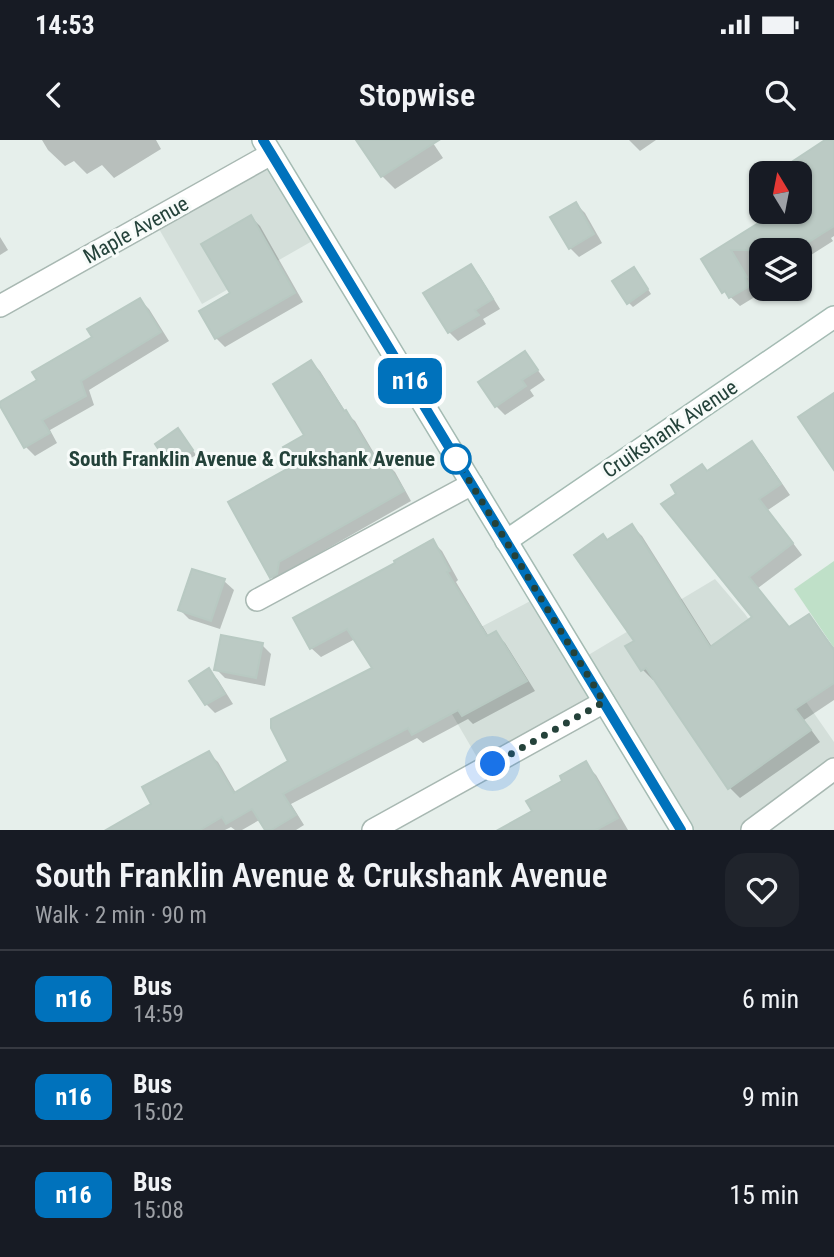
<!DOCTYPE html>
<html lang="en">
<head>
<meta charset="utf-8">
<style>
	:root { --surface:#171b24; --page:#20242c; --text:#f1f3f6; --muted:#9ea1a6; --line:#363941 }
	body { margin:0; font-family:"Roboto Condensed",sans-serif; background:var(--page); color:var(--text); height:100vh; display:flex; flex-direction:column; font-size:26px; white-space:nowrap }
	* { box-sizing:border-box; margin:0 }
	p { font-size:23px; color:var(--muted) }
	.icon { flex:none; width:38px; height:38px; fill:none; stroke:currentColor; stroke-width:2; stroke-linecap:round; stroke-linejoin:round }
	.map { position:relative; height:690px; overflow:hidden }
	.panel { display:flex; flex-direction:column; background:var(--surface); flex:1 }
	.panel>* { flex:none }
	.badge { padding:0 14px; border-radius:10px; font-size:24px; line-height:46px }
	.needle { width:46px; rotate:350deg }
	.controls { position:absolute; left:749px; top:21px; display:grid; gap:14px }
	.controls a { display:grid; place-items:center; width:63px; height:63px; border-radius:14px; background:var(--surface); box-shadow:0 2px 5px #0004; font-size:35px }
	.you { position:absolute; width:35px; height:35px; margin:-18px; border:5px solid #fff; border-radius:50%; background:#1a73e8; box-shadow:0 0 0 10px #1a73e833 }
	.map>.badge { position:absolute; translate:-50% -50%; box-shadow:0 0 0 4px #fff }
	.round { display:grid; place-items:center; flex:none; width:74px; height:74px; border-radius:21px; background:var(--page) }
	.summary { display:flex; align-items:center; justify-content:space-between; height:119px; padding:0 35px }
	h1 { font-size:33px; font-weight:600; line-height:52px }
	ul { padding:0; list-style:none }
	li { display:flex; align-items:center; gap:21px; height:98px; padding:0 35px; border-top:2px solid var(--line) }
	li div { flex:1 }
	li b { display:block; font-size:26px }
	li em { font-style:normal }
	li .badge { min-width:77px; font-weight:700; text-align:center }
	.status { display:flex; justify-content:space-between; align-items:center; height:49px; padding:0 35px; background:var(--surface); direction:ltr }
	.status svg { height:19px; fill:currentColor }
	header { display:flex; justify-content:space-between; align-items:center; height:91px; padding:0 35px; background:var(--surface); font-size:32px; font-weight:600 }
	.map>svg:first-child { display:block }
	.built { fill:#d4dfda }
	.green { fill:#bfe0c8 }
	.shadow { fill:#0003 }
	.building { fill:#bbcac4; stroke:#b8c9c2; stroke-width:2 }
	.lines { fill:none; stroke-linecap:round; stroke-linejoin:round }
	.street-casing { stroke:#a8b8b2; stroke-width:24 }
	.secondary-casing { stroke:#a4bbb3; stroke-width:24 }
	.street { stroke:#fff; stroke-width:21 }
	.secondary { stroke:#fff; stroke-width:21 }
	.line-casing { stroke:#fff; stroke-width:16 }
	.line { stroke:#0072bc; stroke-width:10 }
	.walk { stroke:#24423a; stroke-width:7; stroke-dasharray:0 12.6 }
	.stop-dot { fill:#fff; stroke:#0072bc; stroke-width:3.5 }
	.labels { text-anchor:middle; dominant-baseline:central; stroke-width:6; stroke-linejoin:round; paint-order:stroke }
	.street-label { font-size:21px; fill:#24423a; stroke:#f7fbf9 }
	.stop-label { font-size:21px; font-weight:bold; fill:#24423a; stroke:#f7fbf9; text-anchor:end }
</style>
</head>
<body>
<div class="status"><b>14:53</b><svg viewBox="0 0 49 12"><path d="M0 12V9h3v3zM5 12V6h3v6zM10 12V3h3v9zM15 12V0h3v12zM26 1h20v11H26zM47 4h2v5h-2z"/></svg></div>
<header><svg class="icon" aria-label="back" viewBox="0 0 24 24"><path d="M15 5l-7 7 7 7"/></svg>Stopwise<svg class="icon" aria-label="search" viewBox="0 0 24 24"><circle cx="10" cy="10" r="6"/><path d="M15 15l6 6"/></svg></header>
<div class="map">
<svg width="834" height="690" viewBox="0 0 834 690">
	<rect width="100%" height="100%" fill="#e6efeb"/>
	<g class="built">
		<path d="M270,7L321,96L202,164L151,75Z"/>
		<path d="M715,439L745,474L834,602V632L748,690H688L609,563L485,631L420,519L540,456L580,520Z"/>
	</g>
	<path class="green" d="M834,421V508L794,449Z"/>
	<g class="shadow">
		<path d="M42,0H156L161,9L114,38L102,25L87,34L74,21L65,26L48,10Z"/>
		<path d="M358,0H431L443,18L395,49L382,36Z"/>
		<path d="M629,0H656L640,11Z"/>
		<path d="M828,0H834V96L831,98L833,101L800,122V110H761V146L755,150L758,155L740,166L724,151L703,120L763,83L759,77L769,72H800V33H777Z"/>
		<path d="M576,64L585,73L602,103L579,117L570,108Z"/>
		<path d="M251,77L260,86L303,162L225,207L216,198L232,154Z"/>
		<path d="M0,97L8,110L0,115Z"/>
		<path d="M470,126L479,135L500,169L483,179L486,184L458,201L449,192Z"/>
		<path d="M638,133L651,154L633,167L629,163Z"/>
		<path d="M140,160L149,169L169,201L89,250L94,265L50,290L57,303L35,316L26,307L39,241Z"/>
		<path d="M525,213L545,240L530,250L534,256L505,275L496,266Z"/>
		<path d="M311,222L320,231L347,274L355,281L381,325L386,323L395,332L411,361L288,431L285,443L281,446L272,437L297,325L307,295Z"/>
		<path d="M182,294L196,315L175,328L157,304Z"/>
		<path d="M752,303L762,314L790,355L768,370L802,415L758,448L790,489L809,476L834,508V560L804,580L820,602L740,658L730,648L656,538L653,540L643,530L608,402L632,386L642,396L712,507L754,478L708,332Z"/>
		<path d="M432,401L442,411L458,440L456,442L489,497L496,494L505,503L535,551L473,584L468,579L423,603L417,598L291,664L304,685L296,690H267L261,679L242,690H235L231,687L225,690H109L154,664L208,613L218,622L236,653L290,622L374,529L355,499L321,517L311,508L397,423Z"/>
		<path d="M194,431L224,441L234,450L220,489L189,479L180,470Z"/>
		<path d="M262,505L271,514L265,546L225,538L216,529Z"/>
		<path d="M209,531L218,540L233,564L215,573L206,564Z"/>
		<path d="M585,624L596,635L628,690H545L528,662L565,641Z"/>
	</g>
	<g class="building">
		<path d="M356,0H439L381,37Z"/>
		<path d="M825,0H834V86L796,110H731L747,137L745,138L750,146L729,158L725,151L722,153L701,119L760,82L757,77L765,72H800V33H775Z"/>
		<path d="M576,62L594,94L569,109L550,77Z"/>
		<path d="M251,75L295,153L215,199L199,171L230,153L201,104Z"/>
		<path d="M471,124L493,159L475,170L479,175L448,193L423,153Z"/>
		<path d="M634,127L648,149L627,164L612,141Z"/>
		<path d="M140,158L161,192L81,241L86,256L42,280L50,293L24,308L0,266V262L37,240L32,232L92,197L87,189Z"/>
		<path d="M525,211L538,230L522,240L526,246L495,267L478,242Z"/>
		<path d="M311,220L344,271L346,270L379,325L386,321L404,351L279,422L277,434L270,438L228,362L294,325L283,307L304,295L273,244Z"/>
		<path d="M834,253V330L798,277Z"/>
		<path d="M178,288L193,310L169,325L155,304Z"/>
		<path d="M752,301L781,344L759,359L793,403L749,437L789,487L809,474L834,510V543L795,569L811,590L728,649L646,528L641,531L625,506L634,501L574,415L603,394L607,400L632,384L710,507L752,477L661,364L676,354L671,345L702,324L707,331Z"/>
		<path d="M433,399L450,431L447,432L487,496L496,491L527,541L462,576L458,570L412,595L408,588L283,654L296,675L271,690H265L252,669L226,684L222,677L200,690H106L151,664L142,647L209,611L234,653L288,621L271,588V579L372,528L347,489L310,509L293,478L395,423L394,421Z"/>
		<path d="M192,429L225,439L211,481L178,470Z"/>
		<path d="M221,495L263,503L256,538L214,530Z"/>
		<path d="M209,528L225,554L205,565L189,541Z"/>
		<path d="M586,621L618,678L596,690H498L532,671L526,661L562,641L560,636Z"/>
	</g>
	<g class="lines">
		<g class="street-casing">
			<g id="street">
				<path d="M0,166L271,14"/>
				<path d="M257,460L472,344"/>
				<path d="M373,690L604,562"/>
				<path d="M752,690L834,629"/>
			</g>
		</g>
		<g class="secondary-casing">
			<g id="secondary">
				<path d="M263,0L682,690"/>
				<path d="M506,401L834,177"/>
			</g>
		</g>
		<use href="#street" class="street"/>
		<use href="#secondary" class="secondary"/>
	</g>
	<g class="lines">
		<g class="line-casing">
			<path id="line" d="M263,0L681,690"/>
		</g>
		<use href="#line" class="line"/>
		<path class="walk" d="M456,319L604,562L493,624"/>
	</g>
	<circle class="stop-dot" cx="456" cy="319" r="14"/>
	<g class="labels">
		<g class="street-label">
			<text transform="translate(136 90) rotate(-29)">Maple Avenue</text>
			<text transform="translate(670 289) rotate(-34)">Cruikshank Avenue</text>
		</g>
		<g class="stop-label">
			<text x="435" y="319">South Franklin Avenue &amp; Crukshank Avenue</text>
		</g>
	</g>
</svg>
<div class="controls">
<a><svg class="needle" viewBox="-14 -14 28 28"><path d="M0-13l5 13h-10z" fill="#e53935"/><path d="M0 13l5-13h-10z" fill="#9ea1a6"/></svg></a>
<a><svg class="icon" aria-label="layers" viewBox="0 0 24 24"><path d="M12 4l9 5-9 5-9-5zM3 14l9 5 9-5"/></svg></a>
</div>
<div class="you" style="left:493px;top:624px"></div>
<b class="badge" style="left:410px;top:241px;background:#0072bc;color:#fff">n16</b>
</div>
<section class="panel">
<div class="summary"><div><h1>South Franklin Avenue &amp; Crukshank Avenue</h1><p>Walk · 2 min · 90 m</p></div><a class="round"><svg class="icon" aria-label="heart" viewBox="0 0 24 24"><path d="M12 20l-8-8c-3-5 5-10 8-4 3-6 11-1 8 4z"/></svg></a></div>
<ul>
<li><span class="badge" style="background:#0072bc;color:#fff">n16</span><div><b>Bus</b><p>14:59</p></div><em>6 min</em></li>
<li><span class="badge" style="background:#0072bc;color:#fff">n16</span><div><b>Bus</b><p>15:02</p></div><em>9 min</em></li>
<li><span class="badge" style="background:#0072bc;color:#fff">n16</span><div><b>Bus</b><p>15:08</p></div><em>15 min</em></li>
</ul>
</section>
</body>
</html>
